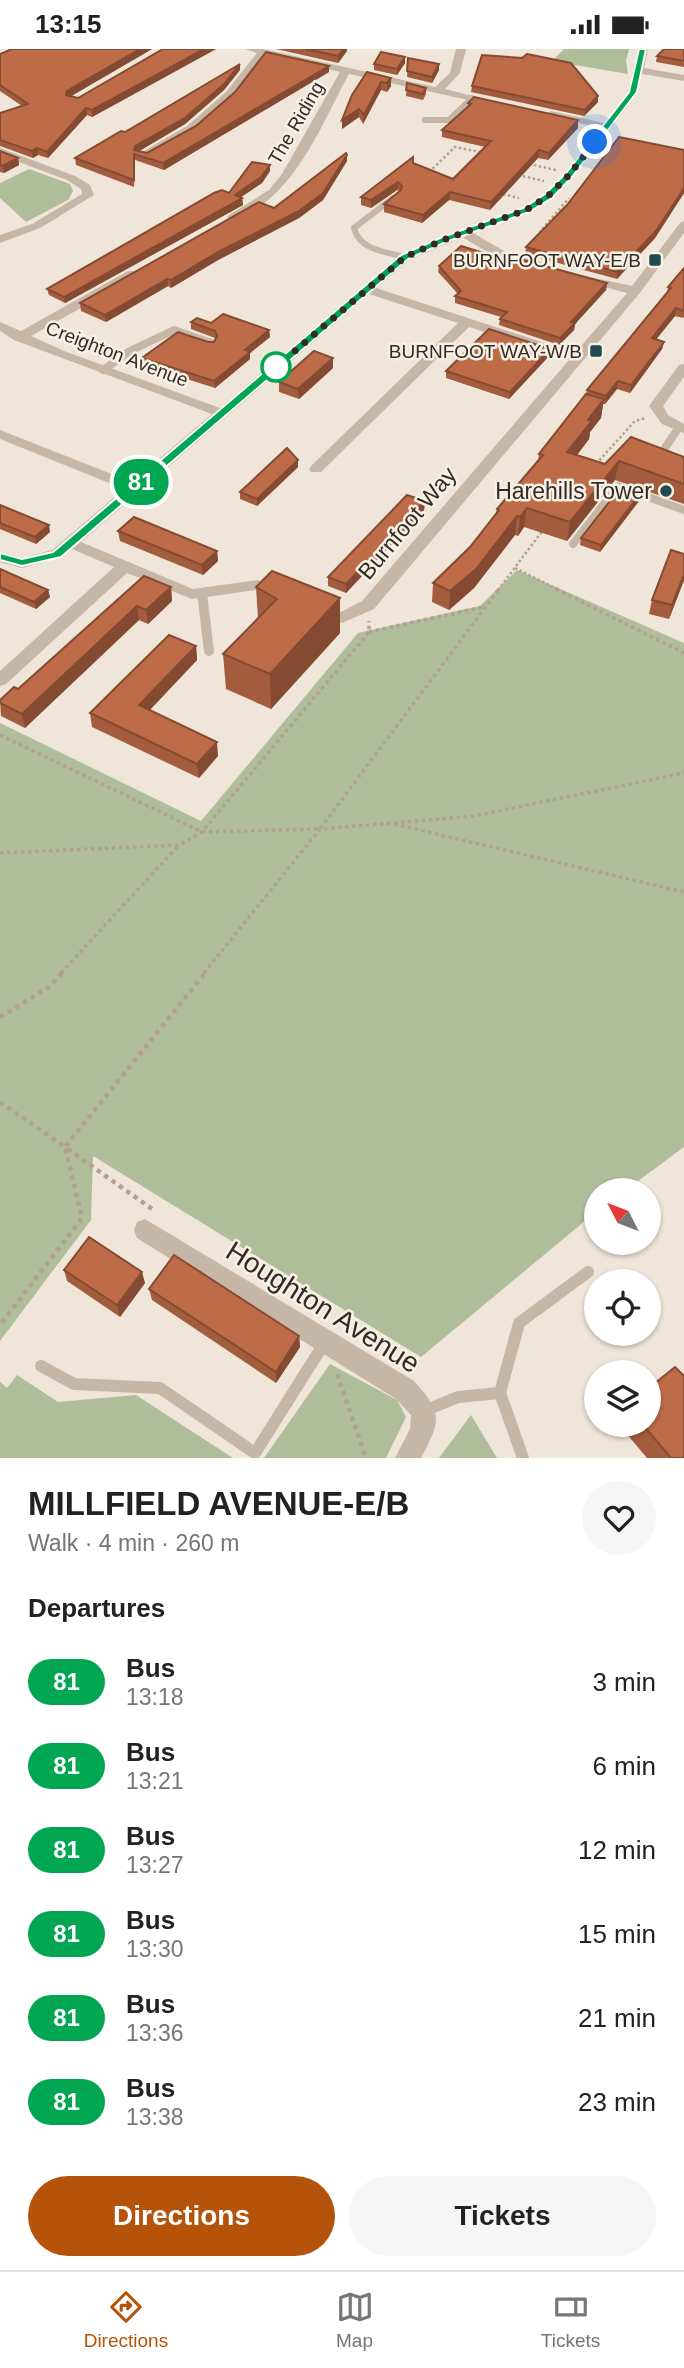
<!DOCTYPE html>
<html lang="en">
<head>
<meta charset="utf-8">
<style>
	:root { --surface:#fff; --page:#f6f6f6; --text:#222; --muted:#767676; --line:#e0e0e0; --accent:#b45309 }
	body { margin:0; font-family:Arial,sans-serif; background:var(--page); color:var(--text); height:100vh; display:flex; flex-direction:column; font-size:26px; white-space:nowrap }
	* { box-sizing:border-box; margin:0 }
	p { font-size:23px; color:var(--muted) }
	.icon { flex:none; width:38px; height:38px; fill:none; stroke:currentColor; stroke-width:2; stroke-linecap:round; stroke-linejoin:round }
	.map { position:relative; height:1409px; overflow:hidden }
	.drawer { display:flex; flex-direction:column; background:var(--surface); flex:1 }
	.drawer>* { flex:none }
	.badge { padding:0 14px; border-radius:23px; font-size:24px; line-height:46px }
	.needle { width:46px; rotate:312deg }
	.tools { position:absolute; left:584px; top:1129px; display:grid; gap:14px }
	.tools a { display:grid; place-items:center; width:77px; height:77px; border-radius:50%; background:var(--surface); box-shadow:0 2px 5px #0004; font-size:35px }
	.you { position:absolute; width:35px; height:35px; margin:-18px; border:5px solid #fff; border-radius:50%; background:#1a73e8; box-shadow:0 0 0 10px #1a73e833 }
	.map>.badge { position:absolute; translate:-50% -50%; box-shadow:0 0 0 4px #fff }
	h2 { padding:0 28px; font-size:26px; line-height:63px }
	.round { display:grid; place-items:center; flex:none; width:74px; height:74px; border-radius:37px; background:var(--page) }
	.head { display:flex; align-items:center; justify-content:space-between; height:119px; padding:0 28px }
	h1 { font-size:33px; font-weight:700; line-height:52px }
	.primary-button { display:flex; gap:14px; margin-top:auto; padding:14px 28px }
	.primary-button a { flex:1; height:80px; border-radius:42px; background:var(--accent); color:#fff; font-size:28px; font-weight:700; line-height:80px; text-align:center }
	.primary-button a+a { background:var(--page); color:var(--text) }
	ul { padding:0; list-style:none }
	li { display:flex; align-items:center; gap:21px; height:84px; padding:0 28px }
	li div { flex:1 }
	li b { display:block; font-size:26px }
	li em { font-style:normal }
	li .badge { min-width:77px; font-weight:700; text-align:center }
	.status { display:flex; justify-content:space-between; align-items:center; height:49px; padding:0 35px; background:var(--surface); direction:ltr }
	.status svg { height:19px; fill:currentColor }
	.tab-bar { display:flex; justify-content:space-around; align-items:center; height:98px; border-top:2px solid var(--line); background:var(--surface); font-size:19px; color:var(--muted) }
	.tab-bar a { display:grid; justify-items:center; gap:4px }
	.tab-bar .current { color:var(--accent) }
	.map>svg:first-child { display:block }
	.green { fill:#afbd9a }
	.lines { fill:none; stroke-linecap:round; stroke-linejoin:round }
	.path-far2 { stroke:#b2a190; stroke-width:2.5; stroke-dasharray:2.5 2.5; stroke-linecap:butt }
	.path-far1 { stroke:#b2a190; stroke-width:3.5; stroke-dasharray:3.5 3.5; stroke-linecap:butt }
	.path { stroke:#b2a190; stroke-width:4.5; stroke-dasharray:4.5 4.5; stroke-linecap:butt }
	.service-far3 { stroke:#c6b6a6; stroke-width:6 }
	.service-far2 { stroke:#c6b6a6; stroke-width:8 }
	.service-far1 { stroke:#c6b6a6; stroke-width:10 }
	.service { stroke:#c6b6a6; stroke-width:12 }
	.minor { fill:#c6b6a6; fill-rule:evenodd }
	.wall { fill:#a35c3e }
	.shaded-wall { fill:#854b32 }
	.building { fill:#be6b48; stroke:#854b32; stroke-width:2 }
	.line { fill:#00a651; stroke:#fff; stroke-width:2 }
	.walk { stroke:#332b26; stroke-width:7; stroke-dasharray:0 12.6 }
	.poi-dot { fill:#1f4b51; stroke:#f7f0e5; stroke-width:2.5 }
	.stop-dot { fill:#fff; stroke:#00a651; stroke-width:3.5 }
	.labels { text-anchor:middle; dominant-baseline:central; stroke-width:5; stroke-linejoin:round; paint-order:stroke }
	.far-street-label { font-size:19px; fill:#332b26; stroke:#f7f0e5 }
	.far-poi-label { font-size:19px; fill:#332b26; stroke:#f7f0e5; text-anchor:end }
	.poi-label { font-size:23px; fill:#332b26; stroke:#f7f0e5; text-anchor:end }
	.street-label { font-size:23px; fill:#332b26; stroke:#f7f0e5 }
	.near-street-label { font-size:28px; fill:#332b26; stroke:#f7f0e5 }
</style>
</head>
<body>
<div class="status"><b>13:15</b><svg viewBox="0 0 49 12"><path d="M0 12V9h3v3zM5 12V6h3v6zM10 12V3h3v9zM15 12V0h3v12zM26 1h20v11H26zM47 4h2v5h-2z"/></svg></div>
<div class="map">
<svg width="684" height="1409" viewBox="0 0 684 1409">
	<rect width="100%" height="100%" fill="#efe6d9"/>
	<g class="green">
		<path d="M564,0H629L626,12L628,25L558,13L555,9Z"/>
		<path d="M29,120L70,135L73,142L68,151L26,173L0,149V134Z"/>
		<path d="M517,521L684,594V1098L626,1141H597V1162L421,1308L93,1107L91,1171L0,1292V674L201,772L358,584L480,557Z"/>
		<path d="M330,1315L397,1351L406,1368L386,1409H264Z"/>
		<path d="M17,1326L58,1353L136,1346L233,1409H0V1333L7,1339Z"/>
		<path d="M471,1366L497,1409H439Z"/>
	</g>
	<g class="lines">
		<g class="path-far2">
			<path d="M529,115L556,121"/>
			<path d="M429,123L455,98L484,104"/>
			<path d="M518,126L544,132"/>
			<path d="M503,145L519,149"/>
			<path d="M526,199L569,149"/>
			<path d="M596,415L635,372L646,369"/>
			<path d="M515,519L559,541"/>
			<path d="M498,541L543,481"/>
		</g>
		<g class="path-far1">
			<path d="M556,540L684,604"/>
			<path d="M369,583L483,558"/>
			<path d="M0,686L202,783L320,780L499,540"/>
			<path d="M394,775L684,843"/>
			<path d="M0,804L179,796L202,783L369,583V572"/>
			<path d="M61,924L179,796"/>
			<path d="M204,924L320,780L474,767L684,724"/>
		</g>
		<g class="path">
			<path d="M0,968L49,938L63,923"/>
			<path d="M0,1053L65,1098L82,1169L0,1276"/>
			<path d="M152,1160L65,1098L206,923"/>
			<path d="M337,1325L366,1409"/>
		</g>
		<g class="service-far3">
			<path d="M425,71H449L472,49"/>
			<path d="M393,149L354,179C359,201 386,203 405,208"/>
		</g>
		<g class="service-far2">
			<path d="M103,321L130,302L174,281L211,294"/>
			<path d="M665,399L679,378"/>
			<path d="M573,495L618,437L684,461"/>
		</g>
		<path class="service-far1" d="M202,544L209,602"/>
		<g class="service">
			<path d="M41,1317L74,1335L160,1339L255,1404L325,1293"/>
			<path d="M500,1344L523,1409"/>
			<path d="M424,1362L458,1348L500,1344L519,1274L588,1223"/>
		</g>
		<g class="minor">
			<path d="M245,0H263L435,38L450,24L456,0H466L460,24L445,40L501,54L496,57L349,25C321,76 293,152 233,171L227,168L229,166L269,141L282,125L340,23L265,6L234,47L195,81L146,108L137,106L187,77L226,43L257,4Z"/>
			<path d="M638,0H648L644,19L684,26V32L642,25L637,45L573,128L552,149L530,163L473,184L504,202L541,213V219L496,208L462,188L409,211L376,239L575,304L627,244L581,232V226L632,237L680,174L684,172V184L639,245L374,560L342,574L312,564L310,560L318,555L341,563L362,552L569,311L469,278L321,423H311L309,420L311,417L458,274L369,245L81,493L193,540L257,531L284,540L286,544L284,548L278,549L256,541L192,550L127,524L6,635L0,637V622L114,518L72,500L62,508L22,519L0,513V503L22,509L52,501L124,440L0,390V381L132,433L212,365L14,291L0,282V273L21,282L128,222H136V228L31,287L64,302L220,359L401,205L522,159L544,145L565,124L599,79L546,65L551,62L604,74L628,43Z"/>
			<path d="M0,99L75,127L90,136L94,146L40,179L0,194V186L32,175L82,145L81,140L67,131L0,106Z"/>
			<path d="M684,315V328L663,357L668,366L684,375V384L662,375L649,357L679,316Z"/>
			<path d="M145,1170L414,1332C443,1364 441,1371 421,1409H395L410,1380L411,1366L396,1350L137,1189L134,1181L137,1173Z"/>
		</g>
	</g>
	<g class="wall">
		<path d="M12,0H152L71,47L78,49L163,0H216L92,68L87,66L48,109L38,106L33,109L0,97V64L22,57L0,42V5Z"/>
		<path d="M276,0H347V2L338,14Z"/>
		<path d="M684,0V18L656,13L657,7Z"/>
		<path d="M405,8V14L397,26L374,21V15Z"/>
		<path d="M408,9L439,21L432,34L407,28Z"/>
		<path d="M240,21L224,41L185,75L139,102L147,104L329,23L164,121L135,111L134,138L76,116L75,109Z"/>
		<path d="M391,29V37L387,43L381,41L363,75L359,68L342,80L352,46Z"/>
		<path d="M407,34L426,39V45L423,51L406,47Z"/>
		<path d="M472,37L598,47V53L584,67L471,43Z"/>
		<path d="M468,54L578,79L548,111L538,109L490,161L449,151L422,174L384,163V155L399,142L397,141L371,159L361,156V148L413,114L453,130L485,98L442,88V81L468,58Z"/>
		<path d="M684,101V144L655,189L617,230L525,205L526,198Z"/>
		<path d="M0,102L18,109L19,116L4,124L0,123Z"/>
		<path d="M347,106V112L323,151L299,169L218,211L171,239L168,237L106,273L81,262L80,254L274,159Z"/>
		<path d="M270,116V122L262,134L241,148L242,149L243,156L65,254L49,246L47,240L229,144Z"/>
		<path d="M513,213L607,234L606,241L575,275L574,281L559,296L499,276L500,270L501,268L455,254V247L458,245L438,223L439,217Z"/>
		<path d="M684,219V268L683,269L675,267L656,290L664,293L662,300L630,344L617,340L605,355H603L601,369L590,383L589,390L577,406L605,415L631,388L684,408V455L615,431L567,492L524,478L518,487L515,486L474,539L449,561L432,553L433,534L470,498L496,464L497,460L538,412L539,405L586,345L587,341L667,244L668,238Z"/>
		<path d="M191,273L211,274L269,281L270,288L250,304V310L215,339L143,316L142,309L214,293L215,289L191,280Z"/>
		<path d="M549,307L509,350L446,329V322Z"/>
		<path d="M333,319L299,350L279,343V333Z"/>
		<path d="M298,411V418L257,457L240,450V443Z"/>
		<path d="M640,445L639,452L600,503L580,496L581,489Z"/>
		<path d="M425,452L424,461L346,544L328,537V528Z"/>
		<path d="M0,456L50,483L36,495L0,480Z"/>
		<path d="M118,482L217,502L218,512L203,526L120,492Z"/>
		<path d="M684,505V531L669,570L649,565L652,551Z"/>
		<path d="M0,520L48,541L50,548L36,560L0,544Z"/>
		<path d="M144,527L171,538L172,552L148,575L139,571L25,679L1,667L0,651L18,640Z"/>
		<path d="M256,538L340,549V584L271,660L226,640L223,605L258,569Z"/>
		<path d="M196,597L197,611L150,661L218,707L199,729L92,678L90,664Z"/>
		<path d="M64,1221L145,1234L120,1268L67,1232Z"/>
		<path d="M149,1240L299,1287L300,1298L276,1334L152,1251Z"/>
		<path d="M621,1376H649L684,1409H647L620,1377Z"/>
	</g>
	<g class="shaded-wall">
		<path d="M140,0H152L68,49L66,46L67,42Z"/>
		<path d="M204,0H216L92,68V61Z"/>
		<path d="M344,0H347V2L338,14V7Z"/>
		<path d="M405,8V14L397,26V20Z"/>
		<path d="M240,15V21L224,41L185,75L136,104L134,101L135,97Z"/>
		<path d="M439,15V21L432,34V28Z"/>
		<path d="M329,17V23L164,121L163,114Z"/>
		<path d="M391,29V37L387,43V34Z"/>
		<path d="M381,33V41L363,75L364,66Z"/>
		<path d="M598,47V53L584,67L585,61Z"/>
		<path d="M86,59L87,66L48,109L47,103Z"/>
		<path d="M359,60V68L342,80V71Z"/>
		<path d="M578,71V79L548,111L549,104Z"/>
		<path d="M37,99L38,106L33,109L32,102Z"/>
		<path d="M539,101L538,109L490,161L491,153Z"/>
		<path d="M347,106V112L323,151L299,169L218,211L171,239V231L218,203Z"/>
		<path d="M18,109L19,116L4,124L3,117Z"/>
		<path d="M270,116V122L262,134L235,152V146Z"/>
		<path d="M398,133L397,141L371,159V151Z"/>
		<path d="M684,139V144L655,189L617,230V223Z"/>
		<path d="M450,143L449,151L422,174L423,166Z"/>
		<path d="M242,149L243,156L65,254L64,248Z"/>
		<path d="M167,230L168,237L106,273L105,266Z"/>
		<path d="M607,234L606,241L575,275L574,281L559,296L560,289L571,273Z"/>
		<path d="M676,259L675,267L651,297L652,289Z"/>
		<path d="M269,281L270,288L250,304V310L215,339L214,332L245,301Z"/>
		<path d="M664,293L662,300L630,344L631,336Z"/>
		<path d="M550,300L549,307L509,350L510,343Z"/>
		<path d="M333,309V319L299,350L298,340Z"/>
		<path d="M618,332L617,340L605,355L606,347Z"/>
		<path d="M604,350L601,369L590,383L589,390L565,422L567,403L588,371Z"/>
		<path d="M298,411V418L257,457V450Z"/>
		<path d="M619,412L615,431L567,492L570,473Z"/>
		<path d="M640,445L639,452L600,503L601,496Z"/>
		<path d="M425,452L424,461L346,544V535Z"/>
		<path d="M527,459L524,478L518,487L520,468Z"/>
		<path d="M517,467L515,486L474,539L449,561L450,542Z"/>
		<path d="M49,476L50,483L36,495L35,488Z"/>
		<path d="M217,502L218,512L203,526L202,516Z"/>
		<path d="M684,525V531L669,570L672,556Z"/>
		<path d="M171,538L172,552L148,575L146,561Z"/>
		<path d="M48,541L50,548L36,560L34,553Z"/>
		<path d="M340,549V584L271,660L270,625Z"/>
		<path d="M137,557L139,571L25,679L22,665Z"/>
		<path d="M196,597L197,611L141,670L139,656Z"/>
		<path d="M217,693L218,707L199,729L197,715Z"/>
		<path d="M142,1223L145,1234L120,1268L117,1256Z"/>
		<path d="M299,1287L300,1298L276,1334V1323Z"/>
	</g>
	<g class="building">
		<path d="M12,0H140L67,42L66,46L78,49L163,0H204L92,61L86,59L47,103L37,99L32,102L0,91V64L28,55L0,36V5Z"/>
		<path d="M305,0H344L338,7Z"/>
		<path d="M664,0H684V12L657,7Z"/>
		<path d="M266,3L329,17L163,114L134,105V131L75,109L121,82L125,83L240,15L224,35L185,69L135,97L134,101L147,104L196,77L235,43Z"/>
		<path d="M381,3L405,8L397,20L374,15Z"/>
		<path d="M527,5L571,14L598,47L585,61L472,37L482,6L522,9Z"/>
		<path d="M408,9L439,15L432,28L407,22Z"/>
		<path d="M367,23L391,29L387,34L381,33L364,66L359,60L342,71L352,46Z"/>
		<path d="M407,34L426,39L423,45L406,41Z"/>
		<path d="M474,48L578,71L549,104L539,101L491,153L450,143L423,166L384,155L401,141L402,137L398,133L371,151L361,148L413,108V114L453,130L491,92L442,81L471,55L468,54Z"/>
		<path d="M619,88L684,101V139L656,182L617,223L526,198L567,156Z"/>
		<path d="M0,102L18,109L3,117L0,116Z"/>
		<path d="M346,104L347,106L323,144L299,162L218,203L171,231L167,230L105,266L80,254L259,153L274,159Z"/>
		<path d="M252,113L270,116L261,128L235,146L242,149L64,248L47,240L214,144L222,141L229,144Z"/>
		<path d="M461,197L513,213L516,209L607,234L571,273L575,274L560,289L500,270L507,263L455,247L461,242L439,217Z"/>
		<path d="M684,219V262L676,259L652,289L664,293L631,336L618,332L606,347L587,341L671,239L668,238Z"/>
		<path d="M223,265L269,281L245,301L250,303L214,332L142,309L178,283L208,293H214L217,287L215,282L191,273L197,269L211,274Z"/>
		<path d="M489,280L550,300L510,343L446,322Z"/>
		<path d="M314,302L333,309L298,340L279,333Z"/>
		<path d="M586,345L604,350L588,371L592,372L567,403L605,415L631,388L684,408V435L619,412L570,473L527,459L520,468L517,467L476,520L450,542L433,534L470,498L499,461L497,460L543,406L539,405Z"/>
		<path d="M287,399L298,411L257,450L240,443Z"/>
		<path d="M621,438L640,445L601,496L581,489Z"/>
		<path d="M407,446L425,452L346,535L328,528Z"/>
		<path d="M0,456L49,476L35,488L0,474Z"/>
		<path d="M134,468L217,502L202,516L118,482Z"/>
		<path d="M671,501L684,505V525L672,556L652,551Z"/>
		<path d="M0,520L48,541L34,553L0,538Z"/>
		<path d="M272,522L340,549L270,625L223,605L277,550L256,538Z"/>
		<path d="M144,527L171,538L146,561L137,557L22,665L0,654V651L14,638L18,640Z"/>
		<path d="M169,586L196,597L139,656L217,693L197,715L90,664Z"/>
		<path d="M89,1188L142,1223L117,1256L64,1221Z"/>
		<path d="M174,1206L299,1287L276,1323L149,1240Z"/>
		<path d="M675,1318L684,1327V1409H671L643,1376H649V1339Z"/>
	</g>
	<path class="line" d="M639,0H646L637,43L572,128L552,149L529,163L446,193L408,210L61,508L22,517L0,511V504L22,510L53,503L401,206L440,189L523,159L545,145L566,124L629,43Z"/>
	<g class="lines">
		<path class="walk" d="M276,318L405,208L443,191L526,161L548,147L569,126L595,93"/>
	</g>
	<g class="poi-dot">
		<rect x="648" y="204" width="14" height="14" rx="3.5"/>
		<rect x="589" y="295" width="14" height="14" rx="3.5"/>
		<circle cx="666" cy="442" r="7"/>
	</g>
	<circle class="stop-dot" cx="276" cy="318" r="14"/>
	<g class="labels">
		<g class="far-street-label">
			<text transform="translate(296 74) rotate(-60)">The Riding</text>
			<text transform="translate(117 305) rotate(21)">Creighton Avenue</text>
		</g>
		<g class="far-poi-label">
			<text x="641" y="211">BURNFOOT WAY-E/B</text>
			<text x="582" y="302">BURNFOOT WAY-W/B</text>
		</g>
		<g class="poi-label">
			<text x="652" y="442">Harehills Tower</text>
		</g>
		<g class="street-label">
			<text transform="translate(407 474) rotate(-50)">Burnfoot Way</text>
		</g>
		<g class="near-street-label">
			<text transform="translate(323 1258) rotate(32)">Houghton Avenue</text>
		</g>
	</g>
</svg>
<div class="tools">
<a><svg class="needle" viewBox="-14 -14 28 28"><path d="M0-13l5 13h-10z" fill="#e53935"/><path d="M0 13l5-13h-10z" fill="#767676"/></svg></a>
<a><svg class="icon" aria-label="locate" viewBox="0 0 24 24"><circle cx="12" cy="12" r="6"/><path d="M12 2v4M12 18v4M2 12h4M18 12h4"/></svg></a>
<a><svg class="icon" aria-label="layers" viewBox="0 0 24 24"><path d="M12 4l9 5-9 5-9-5zM3 14l9 5 9-5"/></svg></a>
</div>
<div class="you" style="left:595px;top:93px"></div>
<b class="badge" style="left:141px;top:433px;background:#00a651;color:#fff">81</b>
</div>
<section class="drawer">
<div class="head"><div><h1>MILLFIELD AVENUE-E/B</h1><p>Walk · 4 min · 260 m</p></div><a class="round"><svg class="icon" aria-label="heart" viewBox="0 0 24 24"><path d="M12 20l-8-8c-3-5 5-10 8-4 3-6 11-1 8 4z"/></svg></a></div>
<h2>Departures</h2>
<ul>
<li><span class="badge" style="background:#00a651;color:#fff">81</span><div><b>Bus</b><p>13:18</p></div><em>3 min</em></li>
<li><span class="badge" style="background:#00a651;color:#fff">81</span><div><b>Bus</b><p>13:21</p></div><em>6 min</em></li>
<li><span class="badge" style="background:#00a651;color:#fff">81</span><div><b>Bus</b><p>13:27</p></div><em>12 min</em></li>
<li><span class="badge" style="background:#00a651;color:#fff">81</span><div><b>Bus</b><p>13:30</p></div><em>15 min</em></li>
<li><span class="badge" style="background:#00a651;color:#fff">81</span><div><b>Bus</b><p>13:36</p></div><em>21 min</em></li>
<li><span class="badge" style="background:#00a651;color:#fff">81</span><div><b>Bus</b><p>13:38</p></div><em>23 min</em></li>
</ul>
<div class="primary-button"><a>Directions</a><a>Tickets</a></div>
</section>
<nav class="tab-bar">
<a class="current"><svg class="icon" aria-label="directions" viewBox="0 0 24 24"><path d="M12 3l9 9-9 9-9-9zM9 14v-3h6M13 9l2 2-2 2"/></svg>Directions</a>
<a><svg class="icon" aria-label="map" viewBox="0 0 24 24"><path d="M3 6l6-2 6 2 6-2v14l-6 2-6-2-6 2zM9 4v14M15 6v14"/></svg>Map</a>
<a><svg class="icon" aria-label="tickets" viewBox="0 0 24 24"><path d="M3 7h18v10H3zM15 7v10"/></svg>Tickets</a>
</nav>
</body>
</html>
